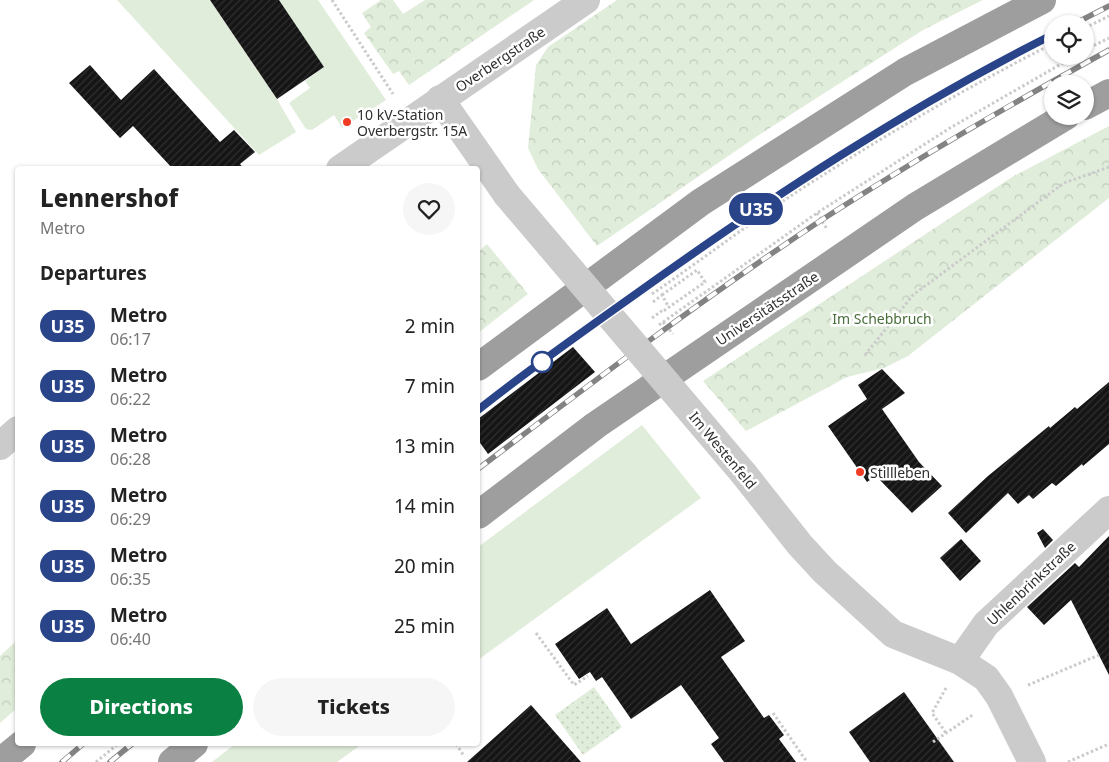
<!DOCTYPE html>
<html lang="en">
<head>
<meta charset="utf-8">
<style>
	:root { --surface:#fff; --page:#f6f6f6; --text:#222; --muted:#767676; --accent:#0b8043 }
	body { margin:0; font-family:"Noto Sans",sans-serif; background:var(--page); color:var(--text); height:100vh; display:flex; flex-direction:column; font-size:19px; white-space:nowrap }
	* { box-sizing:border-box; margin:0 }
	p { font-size:16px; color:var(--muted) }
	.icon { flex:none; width:28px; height:28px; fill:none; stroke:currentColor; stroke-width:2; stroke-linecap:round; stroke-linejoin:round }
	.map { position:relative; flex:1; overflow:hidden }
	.details { position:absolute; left:15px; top:166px; width:465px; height:580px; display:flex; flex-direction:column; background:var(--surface); border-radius:5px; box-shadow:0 1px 4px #0004 }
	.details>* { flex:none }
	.badge { padding:0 10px; border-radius:16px; font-size:18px; line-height:32px }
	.controls { position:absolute; left:1044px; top:15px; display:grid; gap:10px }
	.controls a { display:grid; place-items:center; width:50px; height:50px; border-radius:50%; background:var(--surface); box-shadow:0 1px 4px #0004; font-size:25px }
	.map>.badge { position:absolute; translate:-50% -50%; box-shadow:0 0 0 2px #fff }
	h2 { padding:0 25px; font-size:19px; line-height:45px }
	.round { display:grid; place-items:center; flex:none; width:52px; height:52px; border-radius:26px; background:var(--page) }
	.headline { display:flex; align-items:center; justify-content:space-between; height:85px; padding:0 25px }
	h1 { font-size:24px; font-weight:800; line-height:38px }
	.primary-button { display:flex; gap:10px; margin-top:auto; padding:10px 25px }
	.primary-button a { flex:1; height:58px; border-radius:30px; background:var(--accent); color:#fff; font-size:20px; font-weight:800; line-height:58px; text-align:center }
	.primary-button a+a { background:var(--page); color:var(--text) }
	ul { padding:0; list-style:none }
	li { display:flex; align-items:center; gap:15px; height:60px; padding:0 25px }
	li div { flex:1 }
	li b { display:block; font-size:19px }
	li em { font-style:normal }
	li .badge { min-width:55px; font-weight:700; text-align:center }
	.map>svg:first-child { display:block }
	.grass { fill:#e1eddb }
	.forest { fill:url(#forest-crowns) }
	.park { fill:url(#park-dots) }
	.building { fill:url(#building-hatch) }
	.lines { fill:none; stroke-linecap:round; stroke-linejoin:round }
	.path { stroke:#cbcbcb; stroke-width:3; stroke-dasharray:2.5 2.5; stroke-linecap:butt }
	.minor { stroke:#cbcbcb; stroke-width:28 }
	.trunk { stroke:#9e9e9e; stroke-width:28 }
	.rail-casing { stroke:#838383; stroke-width:5.5 }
	.rail { stroke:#fff; stroke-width:4; stroke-dasharray:11; stroke-linecap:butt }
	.minor-bridge { stroke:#cbcbcb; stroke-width:28 }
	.line-casing { stroke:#fff; stroke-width:11 }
	.line { stroke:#294488; stroke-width:8 }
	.poi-dot { fill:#f03c25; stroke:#fff; stroke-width:2 }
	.stop-dot { fill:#fff; stroke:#294488; stroke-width:2.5 }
	.labels { text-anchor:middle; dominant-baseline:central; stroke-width:5; stroke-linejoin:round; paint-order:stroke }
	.street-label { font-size:14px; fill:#2e2e2e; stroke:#fff }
	.poi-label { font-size:14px; fill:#2e2e2e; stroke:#fff; text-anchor:start }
	.park-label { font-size:14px; fill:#476d39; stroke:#fff }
</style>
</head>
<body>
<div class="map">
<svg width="1109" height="762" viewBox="0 0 1109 762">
	<defs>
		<pattern id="forest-crowns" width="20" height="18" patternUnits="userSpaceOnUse" patternTransform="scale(1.25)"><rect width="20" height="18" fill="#e1eddb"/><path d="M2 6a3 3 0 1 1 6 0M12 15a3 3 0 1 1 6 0" fill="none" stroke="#c1ccbc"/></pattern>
		<pattern id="park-dots" width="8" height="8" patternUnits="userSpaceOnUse" patternTransform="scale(1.25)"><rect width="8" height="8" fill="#e1eddb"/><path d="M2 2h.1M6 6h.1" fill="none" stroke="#c1ccbc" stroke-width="1.8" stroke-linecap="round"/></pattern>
		<pattern id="building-hatch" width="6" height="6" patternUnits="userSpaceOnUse" patternTransform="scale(1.25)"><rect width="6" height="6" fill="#151515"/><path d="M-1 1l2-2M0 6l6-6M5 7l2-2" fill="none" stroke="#2f2f2f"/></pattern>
	</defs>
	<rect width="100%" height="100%" fill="#fff"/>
	<g class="grass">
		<path d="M117,0H210L277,99L296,132L259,155Z"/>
		<path d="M279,0H318L386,100L342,128L334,115L312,130L306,129L289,103L310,88L305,81L324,67Z"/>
		<path d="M642,425L701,498L478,660V547Z"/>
		<path d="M235,744H362L337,762H212Z"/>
	</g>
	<g class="forest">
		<path d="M381,0H393L403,14L425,0H534L409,85L399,71L393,74L364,33L371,27L362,13Z"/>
		<path d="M617,0H983L923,30L759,135L597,246L538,169L528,148L536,65L548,47Z"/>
		<path d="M1109,126V198L908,356L884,368L847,377L746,431L703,381L1012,177Z"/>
		<path d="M487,244L528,294L478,333V252Z"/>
		<path d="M17,640V708L0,723V656Z"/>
	</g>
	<path class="park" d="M594,687L622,727L583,755L555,715Z"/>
	<g class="building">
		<path d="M210,0H279L324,67L277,99Z"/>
		<path d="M90,65L121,100L154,69L220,142L234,130L255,152L240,164L244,169H173L133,126L120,138L69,83Z"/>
		<path d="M573,347L595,372L488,454L478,440V419Z"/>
		<path d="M882,369L905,393L882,409L919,462L942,486L912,513L876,476L867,482L828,426L867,399L858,385Z"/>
		<path d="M1109,382V444L1083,466L1082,464L1056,486L1052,483L1033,499L1029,495L1018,504L1008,493L966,533L948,513L988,476L1049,426L1050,428L1075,407L1077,409Z"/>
		<path d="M1043,529L1053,540L1045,548L1037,533Z"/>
		<path d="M1109,536V675L1071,600L1044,625L1027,607L1075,563L1079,567Z"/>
		<path d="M961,539L981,561L960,581L940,558Z"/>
		<path d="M710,590L745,641L721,657L764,718L769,715L784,735L779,739L796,762H724L711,744L719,738L681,685L631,719L602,677L596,681L590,672L579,679L555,644L607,608L631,644Z"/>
		<path d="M904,692L954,762H870L849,732Z"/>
		<path d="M531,705L581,762H467Z"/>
	</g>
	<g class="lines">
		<g class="path">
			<path d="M332,0L393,94"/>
			<path d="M1085,28L1109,16"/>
			<path d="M1085,50L1109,38"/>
			<path d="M817,213L827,229"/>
			<path d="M652,294C700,261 747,225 795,193C878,139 964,89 1052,44"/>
			<path d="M662,295L697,270L705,282L662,312"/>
			<path d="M653,302L662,295L668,306"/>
			<path d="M652,318L663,310"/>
			<path d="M663,322L673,334"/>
			<path d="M659,325L817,213L950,128L1075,56"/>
			<path d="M865,355L913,295L1064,183L1109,167"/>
			<path d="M536,633L574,685L588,676"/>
			<path d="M1028,685L1099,655"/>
			<path d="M946,688L932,713L946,733"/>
			<path d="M773,713L807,762"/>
			<path d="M933,742L974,714"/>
			<path d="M456,744L464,756"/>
			<path d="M96,762L118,744"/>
			<path d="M1068,762L1109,744"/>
		</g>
		<g class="minor">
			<path d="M440,99L507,195"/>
			<path d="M340,169L586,0"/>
			<path d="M0,446L18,430"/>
			<path d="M744,474L800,545L825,572L893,634L960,661L986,678L999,696L1032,762"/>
			<path d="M960,661L986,624L1109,510"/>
		</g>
		<g class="trunk">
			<path d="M1085,106L1109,93"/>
			<path d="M478,367L701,202L905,72L1042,0"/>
			<path d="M478,515L596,425L915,207L1066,116"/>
			<path d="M0,762L22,744"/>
			<path d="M172,762L194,744"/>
		</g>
		<g class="rail-casing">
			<g id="rail">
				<path d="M1074,24L1109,6"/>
				<path d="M478,410C523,374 571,341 617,307C756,206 899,112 1052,35"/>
				<path d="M478,469C590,384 702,299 820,221C914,160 1011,104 1109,50"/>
				<path d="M62,762L83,744"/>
				<path d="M110,762L132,744"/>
			</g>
		</g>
		<use href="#rail" class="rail"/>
		<path class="minor-bridge" d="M507,195L744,474"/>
	</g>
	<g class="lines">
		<g class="line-casing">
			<path id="line" d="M478,410C528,370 581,333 633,296C767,200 905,109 1052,35"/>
		</g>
		<use href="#line" class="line"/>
	</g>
	<g class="poi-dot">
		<circle cx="347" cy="122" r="5"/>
		<circle cx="860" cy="472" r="5"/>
	</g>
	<circle class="stop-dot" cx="542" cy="362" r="10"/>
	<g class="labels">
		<g class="street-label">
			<text transform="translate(500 59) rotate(-34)">Overbergstraße</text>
			<text transform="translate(767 308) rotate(-34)">Universitätsstraße</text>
			<text transform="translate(723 450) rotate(50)">Im Westenfeld</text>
			<text transform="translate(1031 583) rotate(-43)">Uhlenbrinkstraße</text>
		</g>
		<g class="poi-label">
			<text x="357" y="114">10 kV-Station<tspan x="357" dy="16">Overbergstr. 15A</tspan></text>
			<text x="870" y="472">Stillleben</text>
		</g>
		<g class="park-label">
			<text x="882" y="318">Im Schebbruch</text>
		</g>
	</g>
</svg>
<div class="controls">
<a><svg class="icon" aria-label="locate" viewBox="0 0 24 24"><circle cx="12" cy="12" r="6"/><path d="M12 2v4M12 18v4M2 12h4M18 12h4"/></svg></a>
<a><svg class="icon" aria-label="layers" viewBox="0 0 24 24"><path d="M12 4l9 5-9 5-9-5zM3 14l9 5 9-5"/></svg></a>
</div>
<b class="badge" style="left:756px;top:209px;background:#294488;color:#fff">U35</b>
<section class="details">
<div class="headline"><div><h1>Lennershof</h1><p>Metro</p></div><a class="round"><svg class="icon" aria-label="heart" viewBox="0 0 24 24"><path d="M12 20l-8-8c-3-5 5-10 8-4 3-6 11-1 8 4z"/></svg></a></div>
<h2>Departures</h2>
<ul>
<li><span class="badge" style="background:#294488;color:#fff">U35</span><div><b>Metro</b><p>06:17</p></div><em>2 min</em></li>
<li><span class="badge" style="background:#294488;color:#fff">U35</span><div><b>Metro</b><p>06:22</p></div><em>7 min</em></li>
<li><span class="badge" style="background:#294488;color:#fff">U35</span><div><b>Metro</b><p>06:28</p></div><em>13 min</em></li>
<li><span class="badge" style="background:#294488;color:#fff">U35</span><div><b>Metro</b><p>06:29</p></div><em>14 min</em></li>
<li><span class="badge" style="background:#294488;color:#fff">U35</span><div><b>Metro</b><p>06:35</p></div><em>20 min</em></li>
<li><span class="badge" style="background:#294488;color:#fff">U35</span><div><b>Metro</b><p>06:40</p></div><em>25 min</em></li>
</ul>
<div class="primary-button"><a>Directions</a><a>Tickets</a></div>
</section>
</div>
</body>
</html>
